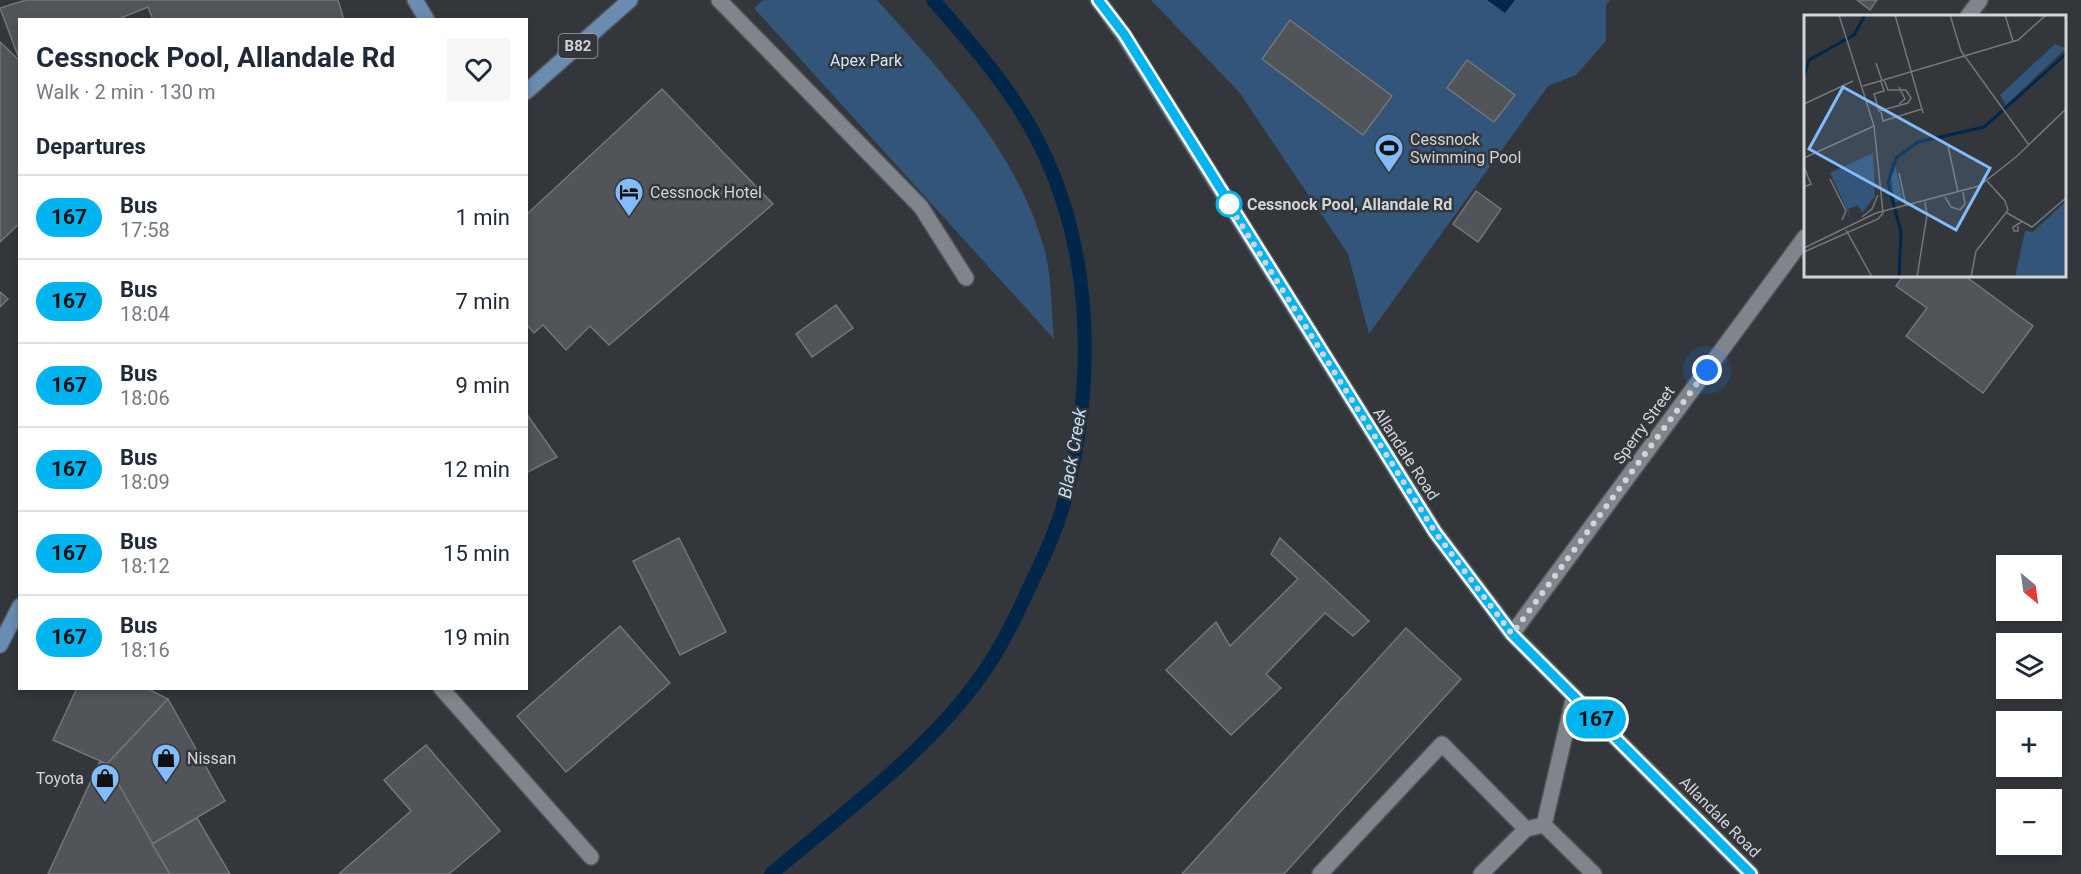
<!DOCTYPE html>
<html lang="en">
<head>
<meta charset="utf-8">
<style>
	:root { --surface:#fff; --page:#f6f6f7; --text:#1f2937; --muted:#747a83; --line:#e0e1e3 }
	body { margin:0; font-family:Roboto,sans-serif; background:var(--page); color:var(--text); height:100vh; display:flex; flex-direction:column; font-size:22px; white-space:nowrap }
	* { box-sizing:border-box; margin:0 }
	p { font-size:20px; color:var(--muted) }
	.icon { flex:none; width:33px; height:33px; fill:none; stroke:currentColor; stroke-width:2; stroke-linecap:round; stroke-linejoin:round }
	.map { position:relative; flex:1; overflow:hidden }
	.drawer { position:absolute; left:18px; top:18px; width:510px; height:672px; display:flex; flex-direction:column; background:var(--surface); border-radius:0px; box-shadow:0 3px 9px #0003 }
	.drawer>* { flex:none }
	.badge { padding:0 12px; border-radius:20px; font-size:21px; line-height:39px }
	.needle { width:39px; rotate:151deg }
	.buttons { position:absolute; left:1996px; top:555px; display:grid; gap:12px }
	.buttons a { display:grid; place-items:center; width:66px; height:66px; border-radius:0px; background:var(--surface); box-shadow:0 3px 9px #0003; font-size:30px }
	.you { position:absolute; width:30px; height:30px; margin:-15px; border:4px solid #fff; border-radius:50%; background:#1a73e8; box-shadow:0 0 0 9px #1a73e833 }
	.map>.badge { position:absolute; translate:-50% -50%; box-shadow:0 0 0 3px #fff }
	h2 { padding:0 18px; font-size:22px; line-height:54px }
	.round { display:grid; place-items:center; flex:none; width:63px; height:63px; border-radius:0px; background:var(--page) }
	.head { display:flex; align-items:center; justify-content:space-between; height:102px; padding:0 18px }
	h1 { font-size:28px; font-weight:700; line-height:45px }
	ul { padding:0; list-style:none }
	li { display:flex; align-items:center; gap:18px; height:84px; padding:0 18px; border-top:2px solid var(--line) }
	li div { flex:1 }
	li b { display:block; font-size:22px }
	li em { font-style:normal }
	li .badge { min-width:66px; font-weight:700; text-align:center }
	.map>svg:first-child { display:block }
	.green { fill:#325579 }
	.water { fill:#00274a }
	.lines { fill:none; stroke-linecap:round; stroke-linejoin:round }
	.stream { stroke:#00274a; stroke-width:14 }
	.building { fill:#51555a; stroke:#71767b; stroke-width:1.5 }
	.service-casing { stroke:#515559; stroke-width:18 }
	.minor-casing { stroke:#515559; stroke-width:18 }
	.primary-casing { stroke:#515559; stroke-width:18 }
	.service { stroke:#80858b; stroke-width:15 }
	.minor { stroke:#80858b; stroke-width:15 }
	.primary { stroke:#698cb0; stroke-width:15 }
	.line-casing { stroke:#fff; stroke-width:14 }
	.line { stroke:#00b5ef; stroke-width:9 }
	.walk { stroke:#d2d5d8; stroke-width:6; stroke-dasharray:0 10.8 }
	.stop-dot { fill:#fff; stroke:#00b5ef; stroke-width:3 }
	.labels { text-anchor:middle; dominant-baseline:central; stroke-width:5; stroke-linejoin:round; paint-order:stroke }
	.shield { fill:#33373c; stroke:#a2a6a9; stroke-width:1.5 }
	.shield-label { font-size:15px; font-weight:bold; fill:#d2d5d8 }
	.park-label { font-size:16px; fill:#cee6ff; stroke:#33373c }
	.poi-label { font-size:16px; fill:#d2d5d8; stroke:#33373c; text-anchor:start }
	.stop-label { font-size:16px; font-weight:bold; fill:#d2d5d8; stroke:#33373c; text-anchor:start }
	.street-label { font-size:16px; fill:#d2d5d8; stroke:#33373c }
	.water-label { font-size:18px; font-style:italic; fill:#c8dff8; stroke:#33373c }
	.inset-river { fill:none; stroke:#00274a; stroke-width:3 }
	.inset-road { fill:none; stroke:#73767a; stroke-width:1.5 }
	.view { fill:#82bcfa; fill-opacity:0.15; stroke:#82bcfa; stroke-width:3 }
	.inset-edge { fill:none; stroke:#d2d5d8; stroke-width:3 }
</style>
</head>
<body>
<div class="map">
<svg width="2081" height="874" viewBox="0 0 2081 874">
	<rect width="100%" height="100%" fill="#33373c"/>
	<g class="green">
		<path d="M763,0H877C944,75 1016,149 1044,248C1052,276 1051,310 1054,339L754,8Z"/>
		<path d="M1151,0H1610L1606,5V41L1576,75L1548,86L1369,334L1348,254L1239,92Z"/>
	</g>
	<path class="water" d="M1487,0H1515L1505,13Z"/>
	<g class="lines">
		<path class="stream" d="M771,874C843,813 925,754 981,676C1000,650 1015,619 1028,590C1042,561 1057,530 1065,499C1095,383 1094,254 1040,145C1013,91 973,45 933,0"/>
	</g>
	<g class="building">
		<path d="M26,0H338L344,20H153L148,7L116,20H20L18,56L0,8Z"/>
		<path d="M1857,0H1877L1870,10Z"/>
		<path d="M1290,20L1392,96L1363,135L1262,59Z"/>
		<path d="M0,42L20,61V223L0,242Z"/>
		<path d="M1467,60L1515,95L1494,122L1447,88Z"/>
		<path d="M662,89L773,204L609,345L590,326L566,350L543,325L534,333L526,324V215Z"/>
		<path d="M1476,191L1501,209L1478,242L1453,224Z"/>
		<path d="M1903,276H1965L2033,326L1983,393L1906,336L1927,308L1896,286Z"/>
		<path d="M0,292L8,299L0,307Z"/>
		<path d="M836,305L853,328L812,357L796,334Z"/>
		<path d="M526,413L557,457L526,473Z"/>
		<path d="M679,538L726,632L680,655L633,561Z"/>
		<path d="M1280,538L1369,621L1353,636L1325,613L1266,674L1281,688L1231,735L1166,670L1216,622L1230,646L1298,579L1271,554Z"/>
		<path d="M620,626L670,683L566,772L517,716Z"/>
		<path d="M1406,628L1461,679L1284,874H1182Z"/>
		<path d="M77,688H146L168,699L107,764L53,740Z"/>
		<path d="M168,699L225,801L152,844L107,764Z"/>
		<path d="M426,745L500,831L449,874H339L411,811L384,780Z"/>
		<path d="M100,761L107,764L170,874H48Z"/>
		<path d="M197,818L230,874H170L152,844Z"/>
	</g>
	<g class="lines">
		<g class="service-casing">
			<g id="service">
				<path d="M719,0L921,207L966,278"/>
				<path d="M441,688L591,857"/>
				<path d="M1544,825L1574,696"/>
				<path d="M1320,874L1442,744L1526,829"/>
				<path d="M1481,874L1526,829L1544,825L1594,874"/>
			</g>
		</g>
		<g class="minor-casing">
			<g id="minor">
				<path d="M1968,16L1980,0"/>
				<path d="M1512,634L1805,237"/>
			</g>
		</g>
		<g class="primary-casing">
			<g id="primary">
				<path d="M415,0L427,20"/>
				<path d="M1098,0L1123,34L1435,532L1512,634L1751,874"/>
				<path d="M526,92L630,0"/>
				<path d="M0,645L20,606"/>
			</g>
		</g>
		<use href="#service" class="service"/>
		<use href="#minor" class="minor"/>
		<use href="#primary" class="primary"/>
	</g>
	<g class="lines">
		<g class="line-casing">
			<path id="line" d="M1098,0L1124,34L1435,532L1512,634L1751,874"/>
		</g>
		<use href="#line" class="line"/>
		<path class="walk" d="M1229,204L1224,197L1435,532L1512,634L1707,370"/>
	</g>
	<defs>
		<g id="stadium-pin" transform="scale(1.5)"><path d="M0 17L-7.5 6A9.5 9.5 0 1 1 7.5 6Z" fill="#82bcfa" stroke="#33373c"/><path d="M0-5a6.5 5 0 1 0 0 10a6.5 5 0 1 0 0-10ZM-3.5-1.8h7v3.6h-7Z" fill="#111"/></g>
		<g id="hotel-pin" transform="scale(1.5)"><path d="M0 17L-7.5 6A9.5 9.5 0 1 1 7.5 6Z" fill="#82bcfa" stroke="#33373c"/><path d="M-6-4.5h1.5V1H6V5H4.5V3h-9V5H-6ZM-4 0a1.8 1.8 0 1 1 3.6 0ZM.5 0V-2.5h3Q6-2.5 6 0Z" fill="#111"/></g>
		<g id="shop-pin" transform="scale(1.5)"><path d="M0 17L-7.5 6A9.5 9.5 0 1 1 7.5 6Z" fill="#82bcfa" stroke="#33373c"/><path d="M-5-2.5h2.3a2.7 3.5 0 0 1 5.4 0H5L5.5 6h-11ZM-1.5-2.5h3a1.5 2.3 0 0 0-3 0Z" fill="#111"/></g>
	</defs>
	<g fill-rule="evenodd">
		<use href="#stadium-pin" x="1389" y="148"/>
		<use href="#hotel-pin" x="629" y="192"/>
		<use href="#shop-pin" x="166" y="758"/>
		<use href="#shop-pin" x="105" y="778"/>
	</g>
	<circle class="stop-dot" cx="1229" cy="204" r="12"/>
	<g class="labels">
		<rect class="shield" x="558.5" y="34" width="39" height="24" rx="4.5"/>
		<g class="shield-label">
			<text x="578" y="46">B82</text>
		</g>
		<g class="park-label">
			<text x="866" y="60">Apex Park</text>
		</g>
		<g class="poi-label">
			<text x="1410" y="139">Cessnock<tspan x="1410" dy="18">Swimming Pool</tspan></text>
			<text x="650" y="192">Cessnock Hotel</text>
			<text x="187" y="758">Nissan</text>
			<text x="84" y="778" text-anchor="end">Toyota</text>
		</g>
		<g class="stop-label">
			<text x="1247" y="204">Cessnock Pool, Allandale Rd</text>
		</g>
		<g class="street-label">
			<text transform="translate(1644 425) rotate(-54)">Sperry Street</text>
			<text transform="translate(1406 454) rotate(57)">Allandale Road</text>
			<text transform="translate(1720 817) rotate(45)">Allandale Road</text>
		</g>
		<g class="water-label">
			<text transform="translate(1072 453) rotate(-80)">Black Creek</text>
		</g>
	</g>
	<g transform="translate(1804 15)">
		<rect width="262" height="262" fill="#33373c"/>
		<path d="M251,29L262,33L202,90L196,80ZM69,138L71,181L58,198L54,190L44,194L48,206L26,158ZM91,150L99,185L91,187L87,162ZM262,186V262H211L221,216L229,217Z" fill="#325579"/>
		<path class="inset-river" d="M0,61L5,45L50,20L61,0M95,262L97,217L84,168L92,143L114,127L180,112L263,38"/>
		<path class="inset-road" d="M35,0L70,111L79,198M91,0L119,98M146,0L157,36L225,130M201,0L209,26M72,48L78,66M77,66L80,76L70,79L75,96L104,88L107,83L102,75H84L80,65M59,71L214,25L242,0M0,89L49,66M95,89L101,84L95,72M77,97L79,106L118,94M144,131L154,177M0,143L70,111M0,152L7,169L0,172M95,158L102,191M26,164L42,196L38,205M141,182L147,192L156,195L161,189L159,177M203,198L228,212L263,182M58,202L68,194L74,180M214,211V216H210L209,212L219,206M42,215L68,262M0,233L72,198L175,171L212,142L263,93M0,237L74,204L79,198M113,262L123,200L121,187M167,262L172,236L204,195L201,186L183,166"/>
		<path class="view" d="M39,72L186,153L152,215L5,134Z"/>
		<rect width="262" height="262" class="inset-edge"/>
	</g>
</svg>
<div class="buttons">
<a><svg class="needle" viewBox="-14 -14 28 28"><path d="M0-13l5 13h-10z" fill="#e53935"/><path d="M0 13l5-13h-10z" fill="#747a83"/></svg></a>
<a><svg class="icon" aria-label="layers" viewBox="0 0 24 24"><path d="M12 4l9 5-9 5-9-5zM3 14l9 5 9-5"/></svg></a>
<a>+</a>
<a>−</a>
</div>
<div class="you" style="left:1707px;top:370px"></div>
<b class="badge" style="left:1596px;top:719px;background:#00b5ef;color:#111">167</b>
<section class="drawer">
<div class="head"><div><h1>Cessnock Pool, Allandale Rd</h1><p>Walk · 2 min · 130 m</p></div><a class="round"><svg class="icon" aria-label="heart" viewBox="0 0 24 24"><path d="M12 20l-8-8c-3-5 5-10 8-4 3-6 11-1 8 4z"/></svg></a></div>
<h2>Departures</h2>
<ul>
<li><span class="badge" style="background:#00b5ef;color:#111">167</span><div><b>Bus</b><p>17:58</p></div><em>1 min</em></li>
<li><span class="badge" style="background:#00b5ef;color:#111">167</span><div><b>Bus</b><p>18:04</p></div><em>7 min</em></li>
<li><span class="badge" style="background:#00b5ef;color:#111">167</span><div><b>Bus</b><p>18:06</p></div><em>9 min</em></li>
<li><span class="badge" style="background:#00b5ef;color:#111">167</span><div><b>Bus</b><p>18:09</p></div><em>12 min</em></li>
<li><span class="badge" style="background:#00b5ef;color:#111">167</span><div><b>Bus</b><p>18:12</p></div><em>15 min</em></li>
<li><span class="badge" style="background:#00b5ef;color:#111">167</span><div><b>Bus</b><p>18:16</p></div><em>19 min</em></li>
</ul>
</section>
</div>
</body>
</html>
